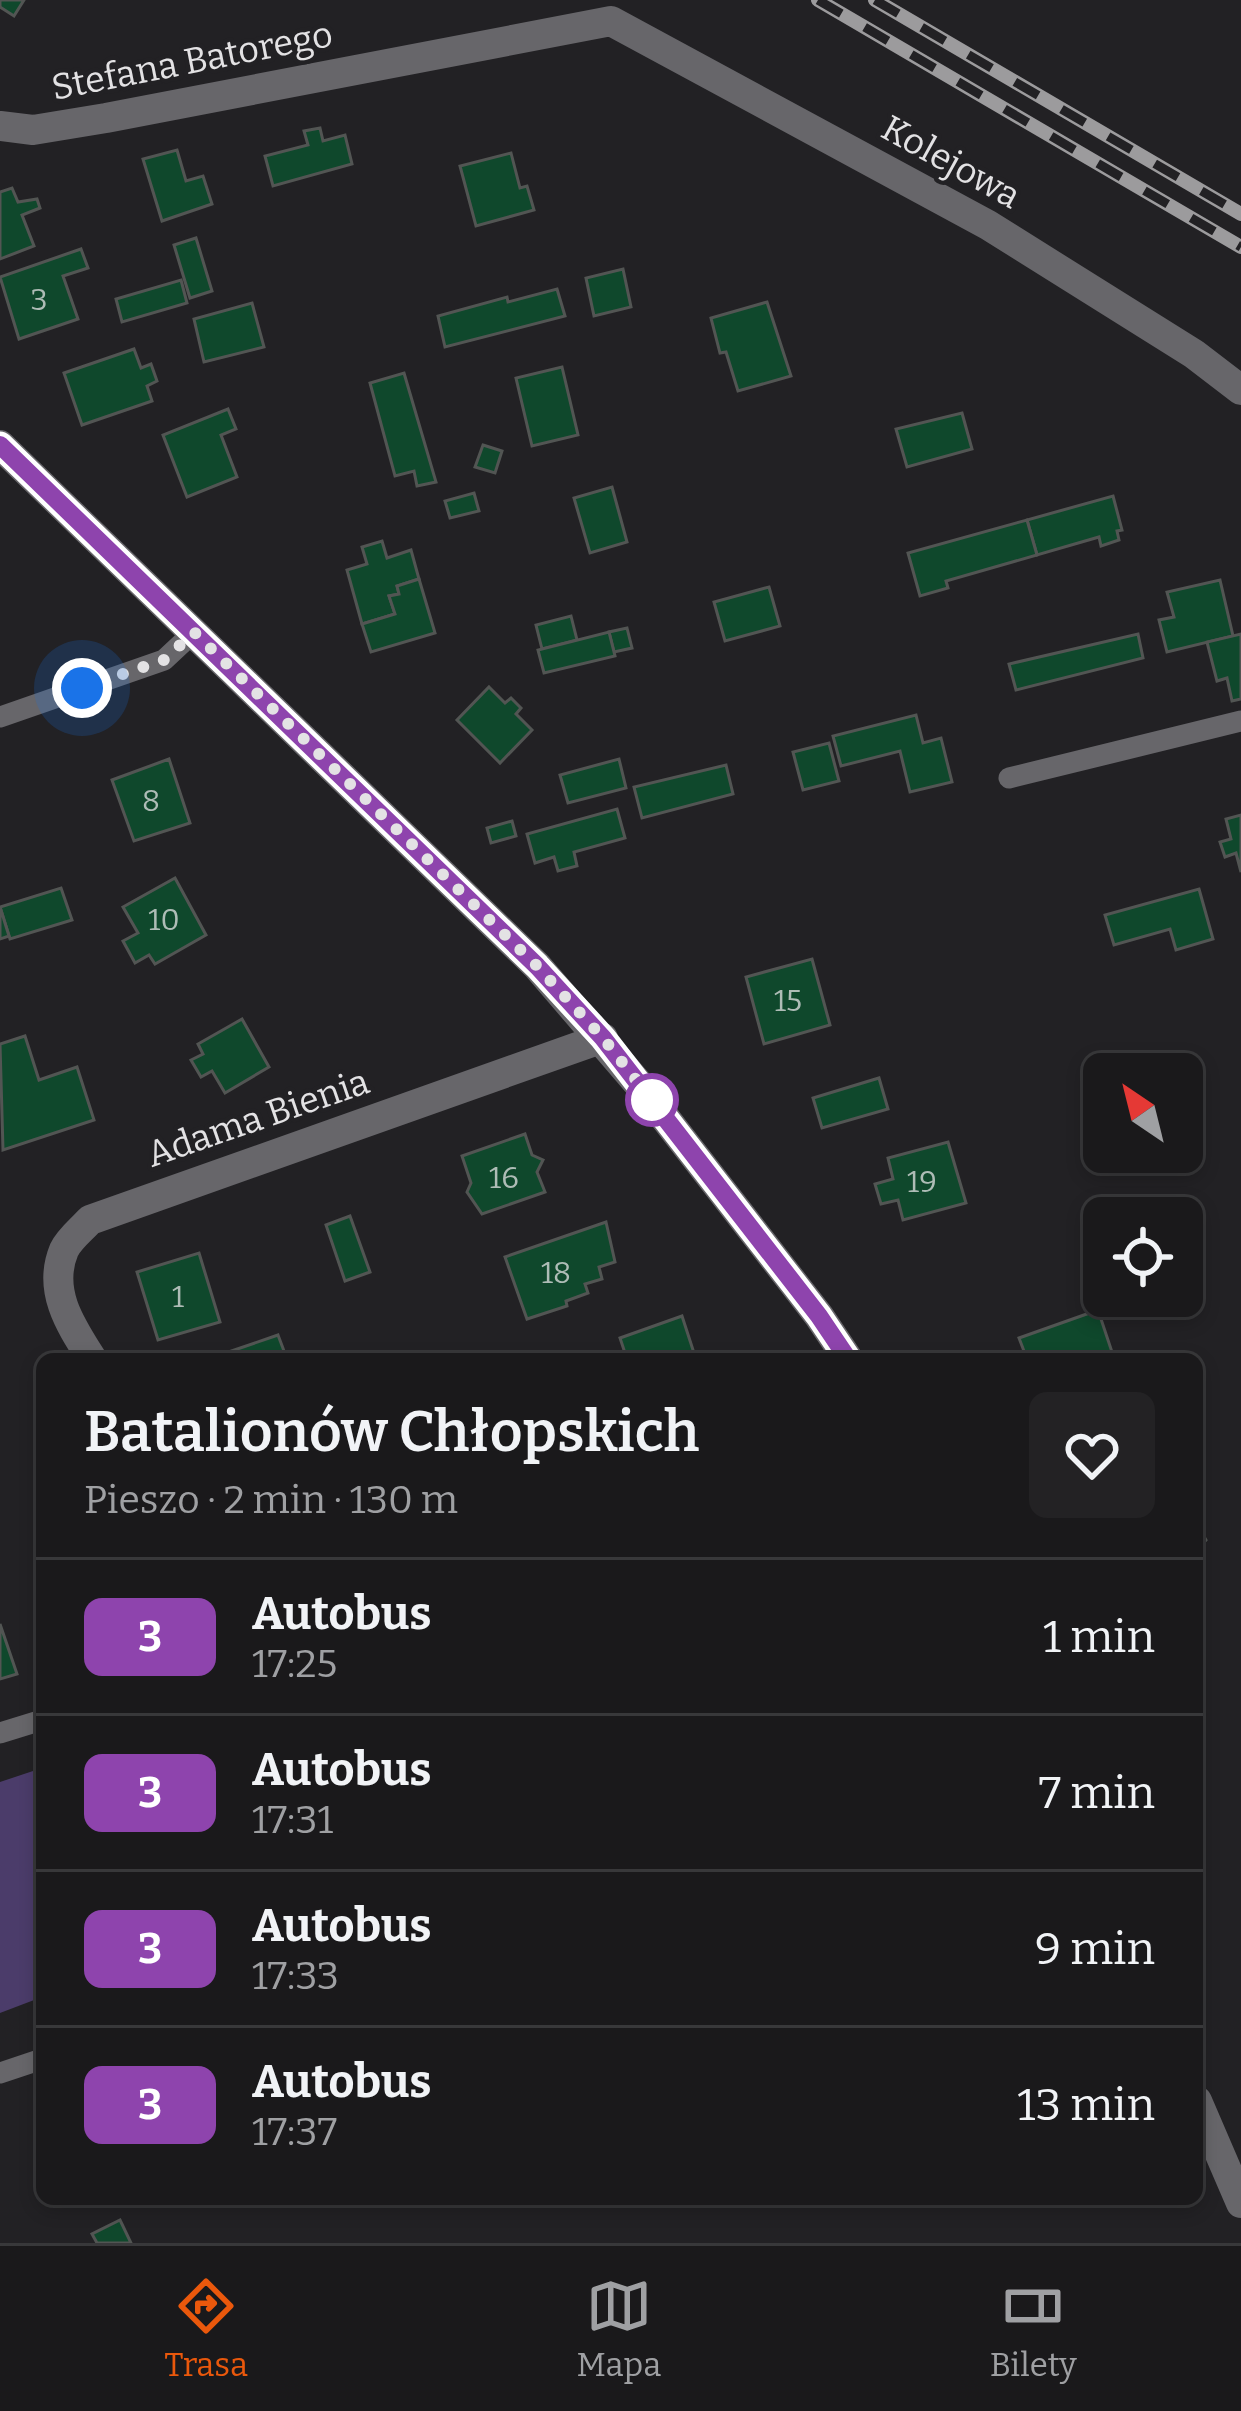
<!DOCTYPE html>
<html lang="pl">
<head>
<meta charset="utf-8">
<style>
	:root { --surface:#1a191b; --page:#232224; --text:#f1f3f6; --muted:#9fa0a3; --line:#38383a; --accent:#ea580c }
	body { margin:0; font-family:Bitter,serif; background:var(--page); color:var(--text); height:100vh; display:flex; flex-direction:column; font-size:45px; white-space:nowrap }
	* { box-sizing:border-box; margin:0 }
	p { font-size:39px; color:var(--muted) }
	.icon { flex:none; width:66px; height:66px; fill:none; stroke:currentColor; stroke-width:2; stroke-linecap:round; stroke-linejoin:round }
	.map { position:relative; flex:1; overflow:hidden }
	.sheet { position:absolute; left:36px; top:1353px; width:1167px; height:852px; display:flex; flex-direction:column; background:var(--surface); border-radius:18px; box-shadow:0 6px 18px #0003,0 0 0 3px var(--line) }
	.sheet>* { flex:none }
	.badge { padding:0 24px; border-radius:18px; font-size:42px; line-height:78px }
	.needle { width:78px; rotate:325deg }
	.buttons { position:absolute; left:1083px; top:1053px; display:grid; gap:24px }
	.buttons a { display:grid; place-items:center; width:120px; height:120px; border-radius:18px; background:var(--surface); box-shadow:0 6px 18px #0003,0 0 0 3px var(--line); font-size:60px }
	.you { position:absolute; width:60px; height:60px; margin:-30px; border:9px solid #fff; border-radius:50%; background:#1a73e8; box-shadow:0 0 0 18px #1a73e833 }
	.map>.badge { position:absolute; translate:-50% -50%; box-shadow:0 0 0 6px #fff }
	.round { display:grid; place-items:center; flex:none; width:126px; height:126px; border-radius:18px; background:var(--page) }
	.headline { display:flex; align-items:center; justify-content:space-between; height:204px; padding:0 48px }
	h1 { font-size:57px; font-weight:600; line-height:90px }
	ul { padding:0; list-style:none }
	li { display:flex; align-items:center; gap:36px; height:156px; padding:0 48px; border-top:3px solid var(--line) }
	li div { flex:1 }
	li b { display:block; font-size:45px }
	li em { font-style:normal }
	li .badge { min-width:132px; font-weight:700; text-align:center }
	.menu { display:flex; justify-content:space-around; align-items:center; height:168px; border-top:3px solid var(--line); background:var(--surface); font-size:33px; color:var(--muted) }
	.menu a { display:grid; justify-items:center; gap:6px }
	.menu .current { color:var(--accent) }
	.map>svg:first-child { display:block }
	.forest { fill:#4b3c6a }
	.building { fill:#0f482c; stroke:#525553; stroke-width:3 }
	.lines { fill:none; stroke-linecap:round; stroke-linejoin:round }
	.service { stroke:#67666a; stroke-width:21 }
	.minor { stroke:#67666a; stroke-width:30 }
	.tertiary { stroke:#67666a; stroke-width:30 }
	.rail-casing { stroke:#9c9b9d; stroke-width:14 }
	.rail { stroke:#222124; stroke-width:9; stroke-dasharray:27; stroke-linecap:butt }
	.line-casing { stroke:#fff; stroke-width:27 }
	.line { stroke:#8e44ad; stroke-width:18 }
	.walk { stroke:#e3e2e4; stroke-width:12; stroke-dasharray:0 21.6 }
	.stop-dot { fill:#fff; stroke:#8e44ad; stroke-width:6 }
	.labels { text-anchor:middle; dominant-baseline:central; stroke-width:9; stroke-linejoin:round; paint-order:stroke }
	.number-label { font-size:30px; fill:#aebcb6 }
	.street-label { font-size:36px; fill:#e3e2e4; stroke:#222124 }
</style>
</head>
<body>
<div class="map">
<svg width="1241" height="2243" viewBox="0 0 1241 2243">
	<rect width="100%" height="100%" fill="#222124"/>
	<path class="forest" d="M42,1768V1997L0,2013V1782Z"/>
	<g class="building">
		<path d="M0,0H24L14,16L0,7Z"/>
		<path d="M320,128L323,141L345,135L352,164L273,186L265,156L308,145L304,131Z"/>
		<path d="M177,150L186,181L203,176L212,204L162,221L143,159Z"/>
		<path d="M511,153L520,188L527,186L534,210L476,226L460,166Z"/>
		<path d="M12,188L18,202L37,199L40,208L22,215L34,246L0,259V192Z"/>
		<path d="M196,238L212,291L190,298L174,245Z"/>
		<path d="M81,249L88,268L63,276L78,319L19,339L0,277Z"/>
		<path d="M623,269L631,307L594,316L586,278Z"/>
		<path d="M181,280L187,303L122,322L116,299Z"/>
		<path d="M557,289L565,316L445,347L438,316L507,297L508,302Z"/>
		<path d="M767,302L791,376L738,391L726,352L720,353L711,318Z"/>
		<path d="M252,303L264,347L204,362L194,319Z"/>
		<path d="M134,349L141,368L151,364L157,381L147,386L152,401L82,425L64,373Z"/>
		<path d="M562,367L578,435L532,446L516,378Z"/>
		<path d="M404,373L436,482L417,486L414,471L395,476L370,383Z"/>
		<path d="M228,409L236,429L221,435L237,477L187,497L163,435Z"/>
		<path d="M962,413L972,449L907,467L896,429Z"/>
		<path d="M483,445L502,451L495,473L475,467Z"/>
		<path d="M612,487L627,542L590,553L574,498Z"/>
		<path d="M474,493L479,511L450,518L445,501Z"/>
		<path d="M1113,496L1122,530L1117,531L1119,540L1101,546L1099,537L1037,555L1027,520Z"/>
		<path d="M1027,520L1037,555L946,581L948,588L920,596L908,553Z"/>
		<path d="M382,541L387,558L411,550L419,579L397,586L399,594L389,596L395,614L362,624L347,570L367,564L362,547Z"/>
		<path d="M419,579L435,633L371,652L362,624L395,614L389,596L399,594L397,586Z"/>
		<path d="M1220,580L1233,636L1167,652L1159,620L1174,617L1167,592Z"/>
		<path d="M769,587L780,626L725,641L714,602Z"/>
		<path d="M571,616L577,640L542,649L536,625Z"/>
		<path d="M627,628L632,648L614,652L609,632Z"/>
		<path d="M609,632L615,656L544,673L538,650Z"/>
		<path d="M1138,634L1143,658L1016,690L1009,664Z"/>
		<path d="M1241,634V699L1232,701L1227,678L1217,681L1207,642Z"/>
		<path d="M489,687L505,703L511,698L521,708L516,714L532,730L500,763L457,720Z"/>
		<path d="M916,715L923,743L941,738L952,782L910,792L900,751L841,766L833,736Z"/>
		<path d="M829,743L839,781L803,790L793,752Z"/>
		<path d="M169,759L190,823L134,841L112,780Z"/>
		<path d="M619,759L626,788L568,803L560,775Z"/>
		<path d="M726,765L733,794L642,818L634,787Z"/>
		<path d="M617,809L625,838L574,852L577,866L558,871L554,857L535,863L527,834Z"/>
		<path d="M1241,815V872L1236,853L1225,857L1220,842L1231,839L1226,819Z"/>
		<path d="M512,821L516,836L491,843L487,828Z"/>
		<path d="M175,878L206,935L155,964L149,955L135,963L123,941L138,933L123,907Z"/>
		<path d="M61,888L72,920L10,939L0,907Z"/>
		<path d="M1199,889L1213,939L1176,950L1170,929L1114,945L1105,915Z"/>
		<path d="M0,907L9,936L0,939Z"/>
		<path d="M812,959L830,1025L764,1044L746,977Z"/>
		<path d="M242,1019L269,1067L225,1093L212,1071L201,1077L191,1060L203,1054L198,1044Z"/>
		<path d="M25,1036L39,1080L77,1067L94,1120L3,1150L0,1044Z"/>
		<path d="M879,1078L888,1109L822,1128L813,1098Z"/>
		<path d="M525,1134L532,1155L543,1160L537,1172L545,1192L482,1214L467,1192L471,1183L462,1156Z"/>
		<path d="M948,1142L966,1203L903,1220L898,1200L881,1204L875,1184L893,1179L888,1158Z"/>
		<path d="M350,1216L370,1272L345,1281L326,1225Z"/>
		<path d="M606,1222L615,1262L599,1267L602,1279L585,1284L588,1293L566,1301L567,1306L527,1319L505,1257Z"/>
		<path d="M199,1253L220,1322L158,1340L137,1272Z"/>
		<path d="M1098,1310L1112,1352L1092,1359H1027L1019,1338Z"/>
		<path d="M682,1316L694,1353L687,1359H627L620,1338Z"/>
		<path d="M278,1335L287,1359H208Z"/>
		<path d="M1197,1524L1206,1540L1197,1550Z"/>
		<path d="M0,1624L17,1674L0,1679Z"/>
		<path d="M120,2220L131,2243H97L92,2234Z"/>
	</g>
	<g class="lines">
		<g class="service">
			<path d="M0,717L164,660L194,632"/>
			<path d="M1009,778L1241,721"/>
			<path d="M0,1733L42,1720"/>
			<path d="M0,2073L42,2059"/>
		</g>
		<g class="minor">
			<path d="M0,126L33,130L106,118L611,21L988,225L1194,354L1241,390"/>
			<path d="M92,1359C71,1326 47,1291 64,1250C69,1239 82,1229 90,1220L603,1038"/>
		</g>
		<g class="tertiary">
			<path d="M0,445L537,966L641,1087L819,1316L848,1359"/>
			<path d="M1197,2101L1241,2203"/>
		</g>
		<g class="rail-casing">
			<g id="rail">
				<path d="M818,0L1241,247"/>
				<path d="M875,0L1241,214"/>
			</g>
		</g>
		<use href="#rail" class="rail"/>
	</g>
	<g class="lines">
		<g class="line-casing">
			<path id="line" d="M0,445L537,966L603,1038L819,1316L848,1359"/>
		</g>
		<use href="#line" class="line"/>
		<path class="walk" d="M82,688L164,660L194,632L537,966L603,1038L652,1100"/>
	</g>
	<circle class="stop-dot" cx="652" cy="1100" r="24"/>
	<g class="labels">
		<g class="number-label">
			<text x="39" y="300">3</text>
			<text x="151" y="801">8</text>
			<text x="164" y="920">10</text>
			<text x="788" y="1001">15</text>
			<text x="504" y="1178">16</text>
			<text x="922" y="1182">19</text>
			<text x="556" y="1273">18</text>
			<text x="178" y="1297">1</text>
		</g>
		<g class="street-label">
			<text transform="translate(192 61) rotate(-11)">Stefana Batorego</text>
			<text transform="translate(951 162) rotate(29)">Kolejowa</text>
			<text transform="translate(258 1118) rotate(-19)">Adama Bienia</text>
		</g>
	</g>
</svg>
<div class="buttons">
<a><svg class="needle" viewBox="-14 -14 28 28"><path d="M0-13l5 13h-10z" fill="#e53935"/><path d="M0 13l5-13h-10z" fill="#9fa0a3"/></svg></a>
<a><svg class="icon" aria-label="locate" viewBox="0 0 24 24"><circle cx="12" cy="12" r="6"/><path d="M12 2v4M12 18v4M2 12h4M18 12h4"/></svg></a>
</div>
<div class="you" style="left:82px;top:688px"></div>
<section class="sheet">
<div class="headline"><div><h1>Batalionów Chłopskich</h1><p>Pieszo · 2 min · 130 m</p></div><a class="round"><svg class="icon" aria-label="heart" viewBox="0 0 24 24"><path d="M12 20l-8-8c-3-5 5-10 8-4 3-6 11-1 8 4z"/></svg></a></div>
<ul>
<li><span class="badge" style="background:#8e44ad;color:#fff">3</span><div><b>Autobus</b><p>17:25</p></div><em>1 min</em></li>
<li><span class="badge" style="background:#8e44ad;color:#fff">3</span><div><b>Autobus</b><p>17:31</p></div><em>7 min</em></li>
<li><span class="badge" style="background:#8e44ad;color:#fff">3</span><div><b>Autobus</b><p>17:33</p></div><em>9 min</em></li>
<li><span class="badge" style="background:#8e44ad;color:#fff">3</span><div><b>Autobus</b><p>17:37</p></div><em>13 min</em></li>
</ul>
</section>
</div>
<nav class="menu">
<a class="current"><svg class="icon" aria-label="directions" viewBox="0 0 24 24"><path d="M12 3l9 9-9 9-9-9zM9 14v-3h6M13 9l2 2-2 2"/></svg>Trasa</a>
<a><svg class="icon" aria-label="map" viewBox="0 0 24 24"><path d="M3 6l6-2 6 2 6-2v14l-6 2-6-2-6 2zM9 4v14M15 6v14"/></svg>Mapa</a>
<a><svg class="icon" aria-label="tickets" viewBox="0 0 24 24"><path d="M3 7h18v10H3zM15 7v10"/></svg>Bilety</a>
</nav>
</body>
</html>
